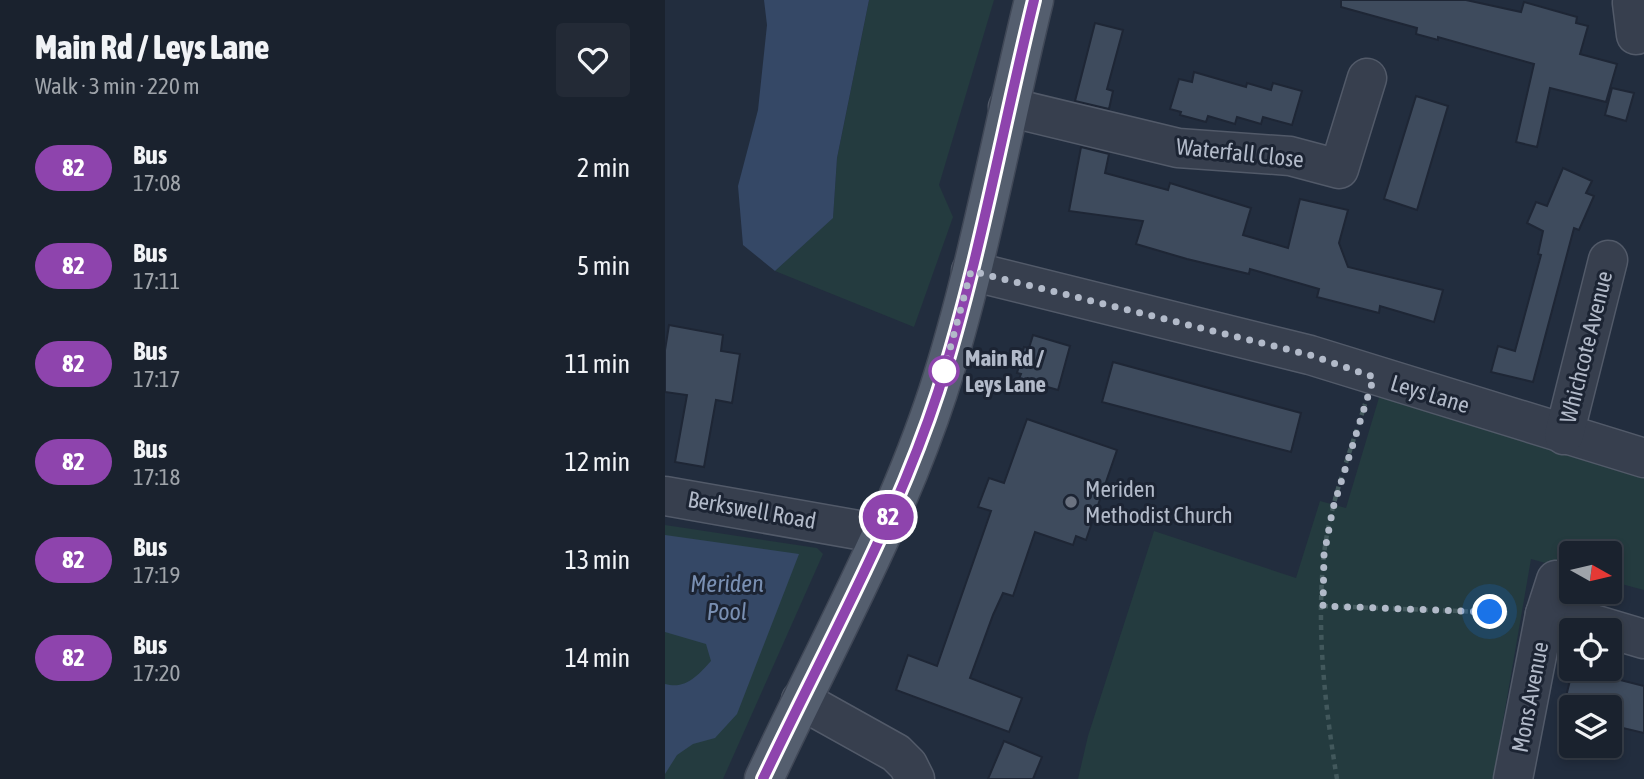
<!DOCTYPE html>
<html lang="en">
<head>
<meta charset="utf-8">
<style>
	:root { --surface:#1a222e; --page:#232a36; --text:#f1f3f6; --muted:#9fa4aa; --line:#383f4a }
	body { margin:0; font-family:"Asap Condensed",sans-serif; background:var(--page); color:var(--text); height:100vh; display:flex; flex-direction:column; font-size:26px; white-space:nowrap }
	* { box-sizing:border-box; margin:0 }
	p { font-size:23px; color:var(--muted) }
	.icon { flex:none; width:38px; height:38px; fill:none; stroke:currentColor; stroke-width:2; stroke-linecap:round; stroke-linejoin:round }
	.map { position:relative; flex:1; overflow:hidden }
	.sheet { display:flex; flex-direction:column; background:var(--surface); width:665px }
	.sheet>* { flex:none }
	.badge { padding:0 14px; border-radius:23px; font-size:24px; line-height:46px }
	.needle { width:46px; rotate:98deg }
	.controls { position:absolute; left:894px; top:541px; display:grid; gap:14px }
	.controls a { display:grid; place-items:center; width:63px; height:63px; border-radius:7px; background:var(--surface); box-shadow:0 4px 10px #0003,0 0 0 2px var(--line); font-size:35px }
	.you { position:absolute; width:35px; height:35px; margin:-18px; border:5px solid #fff; border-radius:50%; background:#1a73e8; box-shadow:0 0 0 10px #1a73e833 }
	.map>.badge { position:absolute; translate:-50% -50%; box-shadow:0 0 0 4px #fff }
	.round { display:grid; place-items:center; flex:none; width:74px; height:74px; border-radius:7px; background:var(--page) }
	.head { display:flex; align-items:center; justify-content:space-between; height:119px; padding:0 35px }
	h1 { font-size:33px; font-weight:800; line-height:52px }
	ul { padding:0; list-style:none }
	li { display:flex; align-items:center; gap:21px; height:98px; padding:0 35px }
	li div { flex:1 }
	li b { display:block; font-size:26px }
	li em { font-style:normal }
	li .badge { min-width:77px; font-weight:700; text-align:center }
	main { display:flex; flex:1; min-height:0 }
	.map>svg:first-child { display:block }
	.green { fill:#243b3f }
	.water { fill:#354866 }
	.building { fill:#3e4b5d; stroke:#1e2635; stroke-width:2 }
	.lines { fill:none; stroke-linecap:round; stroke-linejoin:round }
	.minor-casing { stroke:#525a69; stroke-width:41 }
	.major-casing { stroke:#404857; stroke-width:41 }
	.path { stroke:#42585c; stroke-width:4.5; stroke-dasharray:5 5; stroke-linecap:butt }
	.minor { stroke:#373f4e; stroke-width:38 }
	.major { stroke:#545e6e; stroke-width:38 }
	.line-casing { stroke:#fff; stroke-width:16 }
	.line { stroke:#8e44ad; stroke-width:10 }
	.walk { stroke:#b2bac9; stroke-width:7; stroke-dasharray:0 12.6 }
	.stop-dot { fill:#fff; stroke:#8e44ad; stroke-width:3.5 }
	.worship-dot { fill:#6b7280; stroke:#1c2433; stroke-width:2.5 }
	.labels { text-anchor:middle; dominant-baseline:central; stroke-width:6; stroke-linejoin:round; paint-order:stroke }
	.street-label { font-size:23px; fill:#b2bac9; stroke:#1c2433 }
	.stop-label { font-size:23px; font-weight:bold; fill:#b2bac9; stroke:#1c2433; text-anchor:start }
	.poi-label { font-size:23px; fill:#b2bac9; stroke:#1c2433; text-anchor:start }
	.water-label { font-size:24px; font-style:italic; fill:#798fb2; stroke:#1c2433 }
</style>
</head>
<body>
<main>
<section class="sheet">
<div class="head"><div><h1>Main Rd / Leys Lane</h1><p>Walk · 3 min · 220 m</p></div><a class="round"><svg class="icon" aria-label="heart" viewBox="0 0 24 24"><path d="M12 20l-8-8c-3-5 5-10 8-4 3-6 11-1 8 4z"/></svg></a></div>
<ul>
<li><span class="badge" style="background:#8e44ad;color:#fff">82</span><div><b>Bus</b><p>17:08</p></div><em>2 min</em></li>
<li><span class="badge" style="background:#8e44ad;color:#fff">82</span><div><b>Bus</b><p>17:11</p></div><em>5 min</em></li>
<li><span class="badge" style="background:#8e44ad;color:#fff">82</span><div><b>Bus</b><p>17:17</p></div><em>11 min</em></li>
<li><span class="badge" style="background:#8e44ad;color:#fff">82</span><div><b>Bus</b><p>17:18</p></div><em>12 min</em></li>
<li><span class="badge" style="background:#8e44ad;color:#fff">82</span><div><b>Bus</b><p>17:19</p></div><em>13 min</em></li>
<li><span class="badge" style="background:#8e44ad;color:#fff">82</span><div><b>Bus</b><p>17:20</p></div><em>14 min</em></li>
</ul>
</section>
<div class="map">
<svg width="979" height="779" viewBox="0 0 979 779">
	<rect width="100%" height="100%" fill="#222d3e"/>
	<g class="green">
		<path d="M204,0H329L274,185L288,217L249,327L110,271L168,217L172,158Z"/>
		<path d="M716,391L979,473V590L945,581V553H906V570L866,559L828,779H413L423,736L489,531L631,578L655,501L681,508Z"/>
		<path d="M0,525L152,548L158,554L58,779H0Z"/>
	</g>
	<g class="water">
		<path d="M99,0H204L172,158L168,218L110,271L78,245L73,186L93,110L102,25Z"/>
		<path d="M0,535L134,554L72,714L50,738L28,744L12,755L0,774V684C21,690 33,675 46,661L41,644L0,632Z"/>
	</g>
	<g class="building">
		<path d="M676,0H801L856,12L859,2L912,17L911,23L923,26L915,54L952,64L941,102L885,88L872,147L851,142L869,64L773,37V40L751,34L752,28L676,7Z"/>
		<path d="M430,23L458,30L442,89L448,91L444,109L410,101Z"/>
		<path d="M529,72L581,87L582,83L606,90L608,83L637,91L627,125L598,117L596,124L572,117L570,124L543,116L541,122L515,115L516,112L505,109L514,79L527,82Z"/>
		<path d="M947,88L969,93L961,121L940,115Z"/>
		<path d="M751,96L783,106L752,210L719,199Z"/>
		<path d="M416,147L444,154L440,173L503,190L505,183L586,208L578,235L623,248L635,199L683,210L674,243L683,267L778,290L769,322L715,306L714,313L652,297L654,289L585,269L584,274L522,259L471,244L478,221L404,211Z"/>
		<path d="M898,168L927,181L921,193L929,196L914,230L909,228L868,382L826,372L833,346L850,351L876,255L873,254L878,231L862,223L871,202L882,206Z"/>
		<path d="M4,325L58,335L56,351L75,354L67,403L51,400L39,467L10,462L22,395L0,392V350Z"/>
		<path d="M368,335L405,346L393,390L354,379L356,374L352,373L359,347L364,348Z"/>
		<path d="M448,362L636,413L626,452L437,402Z"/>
		<path d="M362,419L452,450L421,540L411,536L408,545L370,532L348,596L338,593L328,615L305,678L357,698L344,732L231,690L243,655L272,666L326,511L313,507L324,478L339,483Z"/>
		<path d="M908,668L979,686V733L945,725V707H906V715L897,713Z"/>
		<path d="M339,741L377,757L368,779H323Z"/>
	</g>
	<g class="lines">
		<g class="minor-casing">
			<g id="minor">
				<path d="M970,0L967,3L971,35"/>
				<path d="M343,107L513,148L625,156L674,169L702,78"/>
				<path d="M306,271L645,355L979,458"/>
				<path d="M899,435L943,260"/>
				<path d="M0,496L216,534"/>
				<path d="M880,614L918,621L979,639"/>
				<path d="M136,700L231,753L243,765L250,779"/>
				<path d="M848,779L880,614L891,580"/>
			</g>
		</g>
		<g class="major-casing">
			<path id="major" d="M99,779C158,652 229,526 273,392C314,264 337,130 369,0"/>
		</g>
		<g class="path">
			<path d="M658,606L846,613"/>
			<path d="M672,779C660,706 651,629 659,554C665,503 685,453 700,404"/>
		</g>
		<use href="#minor" class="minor"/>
		<use href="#major" class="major"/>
	</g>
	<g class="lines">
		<g class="line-casing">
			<path id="line" d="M98,779C158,652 229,526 273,392C314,264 337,130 369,0"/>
		</g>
		<use href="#line" class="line"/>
		<path class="walk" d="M279,371L306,271L645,355L709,377L668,508L659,555L658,606L825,612"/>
	</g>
	<circle class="stop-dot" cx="279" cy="371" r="14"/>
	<circle class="worship-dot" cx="406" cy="502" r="7"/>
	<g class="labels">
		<g class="street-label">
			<text transform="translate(575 153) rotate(6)">Waterfall Close</text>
			<text transform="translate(921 347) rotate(-76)">Whichcote Avenue</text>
			<text transform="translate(765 394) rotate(17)">Leys Lane</text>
			<text transform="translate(87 510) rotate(10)">Berkswell Road</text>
			<text transform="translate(865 697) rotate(-79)">Mons Avenue</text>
		</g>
		<g class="stop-label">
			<text x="300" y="358">Main Rd /<tspan x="300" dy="26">Leys Lane</tspan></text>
		</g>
		<g class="poi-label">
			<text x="420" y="489">Meriden<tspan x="420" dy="26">Methodist Church</tspan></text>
		</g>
		<g class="water-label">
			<text x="62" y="583">Meriden<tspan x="62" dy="28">Pool</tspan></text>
		</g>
	</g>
</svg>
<div class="controls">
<a><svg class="needle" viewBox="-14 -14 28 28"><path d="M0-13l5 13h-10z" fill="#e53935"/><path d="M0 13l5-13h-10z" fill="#9fa4aa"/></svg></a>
<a><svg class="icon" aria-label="locate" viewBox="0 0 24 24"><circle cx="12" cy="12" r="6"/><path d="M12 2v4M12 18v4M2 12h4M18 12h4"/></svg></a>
<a><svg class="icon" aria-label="layers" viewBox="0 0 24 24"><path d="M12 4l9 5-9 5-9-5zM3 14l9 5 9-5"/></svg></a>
</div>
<div class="you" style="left:825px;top:612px"></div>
<b class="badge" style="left:223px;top:517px;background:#8e44ad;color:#fff">82</b>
</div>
</main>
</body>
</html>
